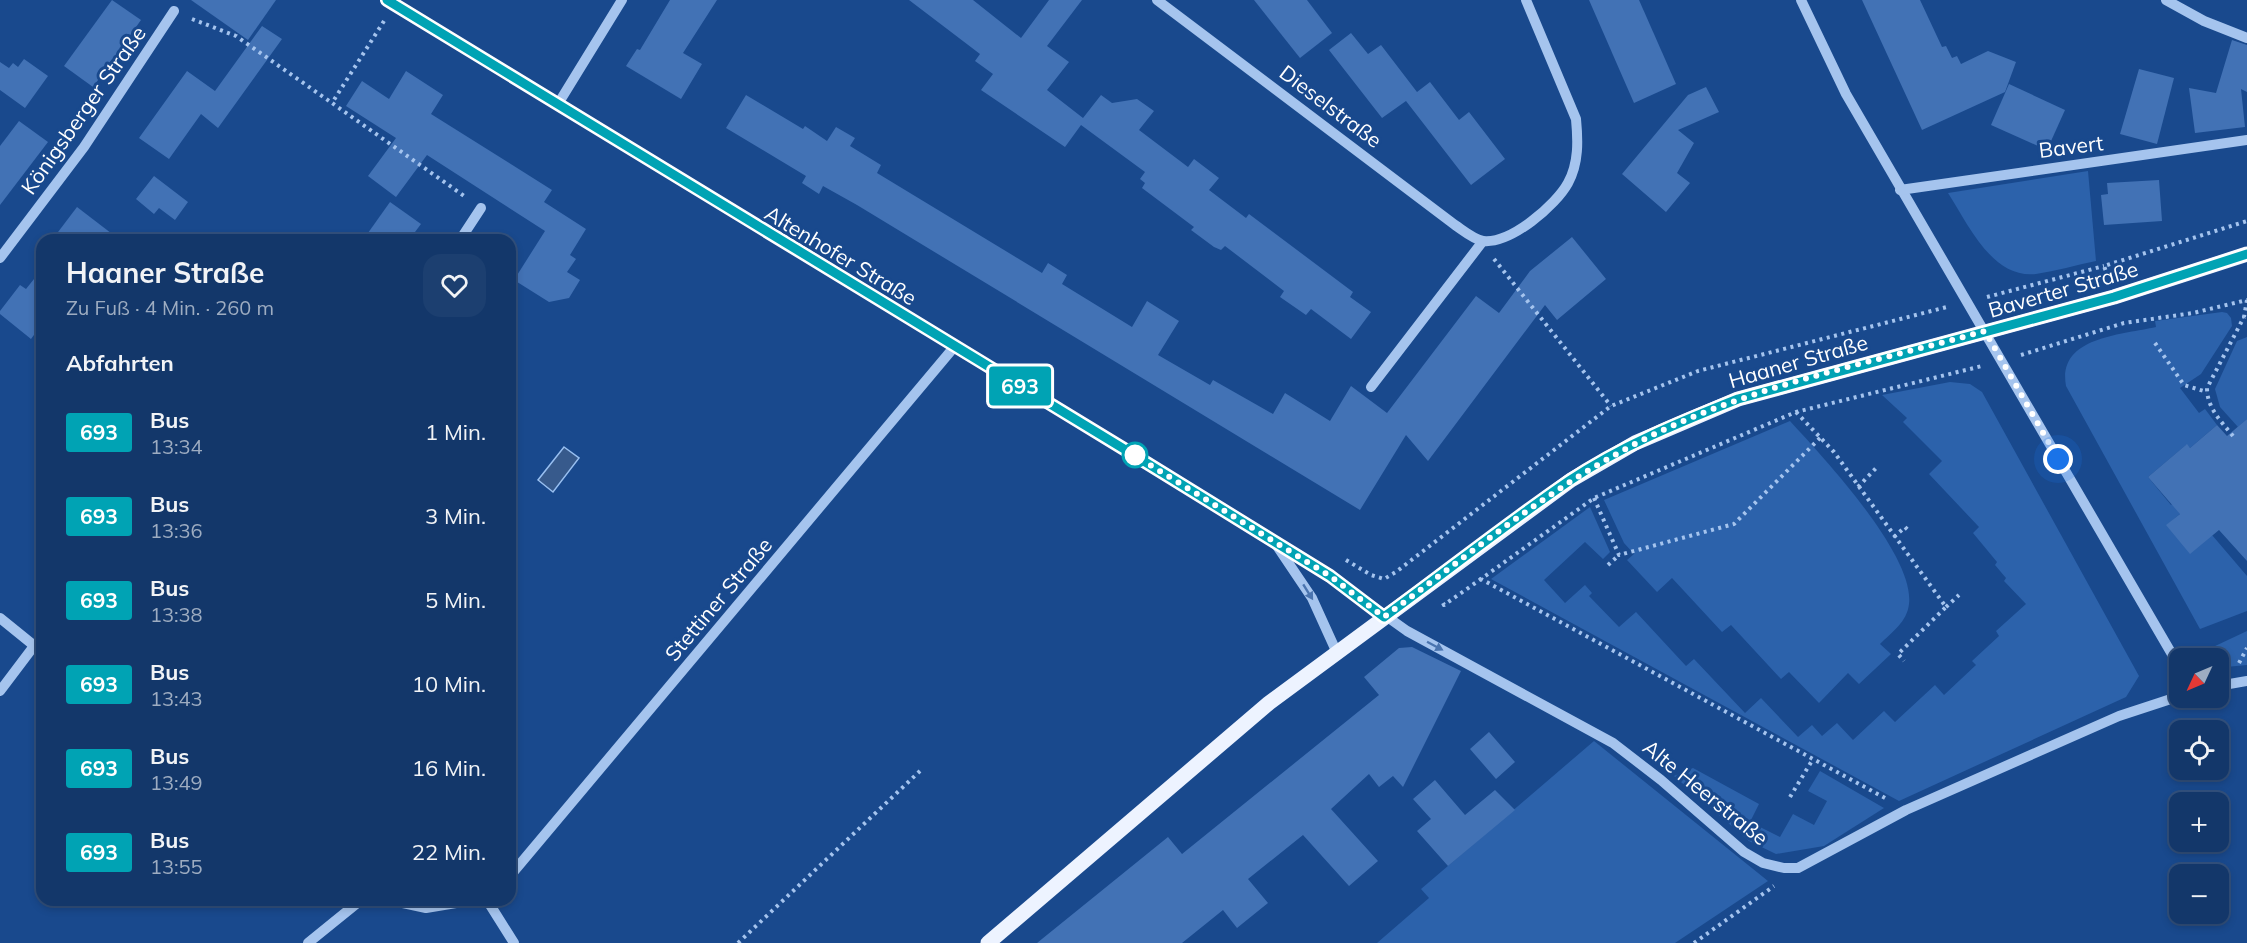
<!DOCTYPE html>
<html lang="de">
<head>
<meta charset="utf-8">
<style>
	:root { --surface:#13376a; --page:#1c3f70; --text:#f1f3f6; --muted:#9dacc1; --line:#32517e }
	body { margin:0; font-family:Mulish,sans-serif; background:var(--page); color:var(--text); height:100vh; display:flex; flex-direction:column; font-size:22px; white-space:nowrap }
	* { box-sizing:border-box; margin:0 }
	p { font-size:20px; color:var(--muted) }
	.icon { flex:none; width:33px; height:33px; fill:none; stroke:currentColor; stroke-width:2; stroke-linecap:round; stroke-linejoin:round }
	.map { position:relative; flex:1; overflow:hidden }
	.details { position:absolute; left:36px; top:234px; width:480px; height:672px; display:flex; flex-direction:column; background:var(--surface); border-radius:18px; box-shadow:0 3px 9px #0003,0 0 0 2px var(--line) }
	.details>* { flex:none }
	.badge { padding:0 12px; border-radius:4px; font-size:21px; line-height:39px }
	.needle { width:39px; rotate:226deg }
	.tools { position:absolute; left:2169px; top:648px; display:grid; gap:12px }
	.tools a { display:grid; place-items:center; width:60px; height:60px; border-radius:12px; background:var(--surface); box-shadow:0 3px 9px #0003,0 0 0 2px var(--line); font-size:30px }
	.you { position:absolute; width:30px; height:30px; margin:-15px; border:4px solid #fff; border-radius:50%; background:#1a73e8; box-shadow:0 0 0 9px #1a73e833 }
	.map>.badge { position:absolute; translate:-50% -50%; box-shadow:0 0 0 3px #fff }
	h2 { padding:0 30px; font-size:22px; line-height:54px }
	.round { display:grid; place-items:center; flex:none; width:63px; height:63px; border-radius:18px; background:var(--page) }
	.head { display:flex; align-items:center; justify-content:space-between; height:102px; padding:0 30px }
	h1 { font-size:28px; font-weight:700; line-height:45px }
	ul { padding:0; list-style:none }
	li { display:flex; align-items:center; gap:18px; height:84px; padding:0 30px }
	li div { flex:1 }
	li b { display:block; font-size:22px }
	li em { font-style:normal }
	li .badge { min-width:66px; font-weight:700; text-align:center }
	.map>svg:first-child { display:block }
	.green { fill:#2c62ab }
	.water { fill:#375a8c; stroke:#98bff0; stroke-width:1.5 }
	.building { fill:#4272b5 }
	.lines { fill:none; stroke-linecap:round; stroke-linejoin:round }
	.path { stroke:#a5c4ee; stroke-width:4; stroke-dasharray:3 4.5; stroke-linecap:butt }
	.minor { stroke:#a5c4ee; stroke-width:10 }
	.major { stroke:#edf3ff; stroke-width:15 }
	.oneway { fill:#4a74af }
	.line-casing { stroke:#fff; stroke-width:14 }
	.line { stroke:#00a3b4; stroke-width:9 }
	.walk { stroke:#fff; stroke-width:6; stroke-dasharray:0 10.8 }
	.stop-dot { fill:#fff; stroke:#00a3b4; stroke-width:3 }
	.labels { text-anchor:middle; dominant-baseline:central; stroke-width:6; stroke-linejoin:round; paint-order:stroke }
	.street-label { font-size:21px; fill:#fff; stroke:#19498d }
</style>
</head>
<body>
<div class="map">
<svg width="2247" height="943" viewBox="0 0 2247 943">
	<rect width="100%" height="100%" fill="#19498d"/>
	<g class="green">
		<path d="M2088,171L2096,261C2076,265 2056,271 2036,274C1992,279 1968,224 1948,193Z"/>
		<path d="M2222,312L2227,313L2231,318L2232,326L2201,374L2180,388L2199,413L2205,409L2217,425L2190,448L2186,445L2148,477L2171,505L2182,496L2196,500L2167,525L2212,535L2247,576V611L2200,629L2066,386C2057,337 2121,335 2156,327L2155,321Z"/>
		<path d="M2247,337V419L2238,427L2220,407L2215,389L2237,341Z"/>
		<path d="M1950,382L1970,384L1982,392L2139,676L2126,697L1899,801L1491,579L1590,507L1610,552L1603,559L1585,542L1544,580L1565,603L1585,585L1592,593L1589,596L1619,627L1636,612L1686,666L1694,659L1745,713L1761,698L1798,737L1812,725L1822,736L1837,723L1853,740L1884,711L1895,722L1935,685L1944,695L1976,665L1972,661L1999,636L1996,631L2026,604L2004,581L2006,578L1995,565L1997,562L1973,533L1979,527L1929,474L1942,461L1903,422L1907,418L1882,395Z"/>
		<path d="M1790,421C1823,457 1915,555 1909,604C1907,622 1892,632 1880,644L1891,654L1859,684L1848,673L1819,703L1789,672L1781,679L1731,625L1722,632L1672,578L1657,592L1627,560L1634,554L1624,543L1604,500Z"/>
		<path d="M2247,631V665L2226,667L2213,647Z"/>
		<path d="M1594,741L1768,881L1675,943H1377L1429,898L1421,889Z"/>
		<path d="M1693,768L1759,804L1750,822L1780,837L1793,814L1814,825L1827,801L1808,791L1820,771L1884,808L1824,846L1776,854L1749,841L1674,776Z"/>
	</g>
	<path class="water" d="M564,447L579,458L553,492L538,480Z"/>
	<g class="building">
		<path d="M112,0L141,20L93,87L64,66Z"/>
		<path d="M191,0H276L248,40Z"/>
		<path d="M670,0H717L683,53L702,64L681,99L626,66L637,49L640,50Z"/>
		<path d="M909,0H973L1021,38L1049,0H1082L1047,46L1069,62L1047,90L1083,118L1101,95L1112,103L1137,99L1154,111L1139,130L1188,167L1194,159L1219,178L1209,190L1246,218L1249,214L1353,292L1350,297L1371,312L1351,339L1311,309L1306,315L1280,297L1284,291L1225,246L1221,250L1214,247L1191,230L1194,227L1142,188L1145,183L1140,179L1145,172L1081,125L1065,147L981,90L993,74L975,61L980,54Z"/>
		<path d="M1254,0H1307L1332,33L1300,58Z"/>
		<path d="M1589,0H1639L1676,84L1634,103Z"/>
		<path d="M1862,0H1920L1942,47L1946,46L1952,58L1957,56L1961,64L1988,51L2016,62L2005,92L1922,130Z"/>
		<path d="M262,26L282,39L218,128L201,114L169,159L139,138L187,71L215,91Z"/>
		<path d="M1351,33L1368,54L1381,45L1417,92L1430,82L1459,120L1469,112L1505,159L1471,185L1406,101L1382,118L1329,50Z"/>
		<path d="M2232,40L2247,45V92L2241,89L2245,127L2195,133L2189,88L2216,93Z"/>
		<path d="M24,59L48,76L25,108L0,90V62L9,68L13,63L18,67Z"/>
		<path d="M2139,69L2174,78L2157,144L2120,134Z"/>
		<path d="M406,71L443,95L431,114L552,190L544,202L586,229L570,255L576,259L567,272L580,280L569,298L549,302L514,280L545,231L427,155L396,197L368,176L396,138L346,106L362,81L389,99Z"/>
		<path d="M2009,84L2065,110L2047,150L1991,125Z"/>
		<path d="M1706,87L1719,112L1678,130L1694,143L1677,173L1690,183L1666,212L1622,174L1688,95Z"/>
		<path d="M746,95L803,129L805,126L827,141L836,127L855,138L850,146L881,165L877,173L1042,273L1048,263L1067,275L1062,284L1132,327L1147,301L1179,321L1158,355L1210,385L1213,380L1273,414L1285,393L1330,421L1351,386L1387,413L1476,296L1499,313L1530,271L1572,237L1606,279L1557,320L1545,305L1428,461L1406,435L1360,510L857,205L823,186L819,194L802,183L806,176L726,128Z"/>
		<path d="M19,121L48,142L0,205V146Z"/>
		<path d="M154,176L188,202L175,220L159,208L154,214L136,199Z"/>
		<path d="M2159,180L2162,221L2104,225L2101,195L2108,194L2107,183Z"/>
		<path d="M390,202L421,224L409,240H363Z"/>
		<path d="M77,207L120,240H52Z"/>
		<path d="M42,269V324L31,339L0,314V311L20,285L26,289Z"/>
		<path d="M2247,419V561L2219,530L2190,554L2166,525L2180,514L2148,477L2187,444L2190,448L2217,425L2227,436Z"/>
		<path d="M1412,647L1461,671L1403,787L1393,776L1379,787L1369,774L1331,809L1378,861L1349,886L1303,835L1248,879L1268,903L1237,928L1223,910L1182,943H1037L1168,837L1182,854L1379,695L1364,677L1399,648Z"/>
		<path d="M1489,732L1515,762L1496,779L1470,749Z"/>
		<path d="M1435,780L1465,815L1495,790L1515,810L1448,866L1417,831L1431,819L1413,799Z"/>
	</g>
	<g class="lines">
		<g class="path">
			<path d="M192,19L236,36L332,103"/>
			<path d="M384,21L332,103L467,198"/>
			<path d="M1494,259L1611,406"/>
			<path d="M2108,277L2104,266L2247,221"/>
			<path d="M1987,297L2104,266"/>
			<path d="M2247,300L2244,317L2247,320"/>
			<path d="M2155,343L2184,385L2207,392"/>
			<path d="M2021,355L2124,323L2193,313L2247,300"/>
			<path d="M1796,412L1834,452L1946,607L1898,654L1904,661"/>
			<path d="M2233,436C2221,421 2207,408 2207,388L2244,317"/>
			<path d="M1858,487L1878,466"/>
			<path d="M1594,498L1619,555L1734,524L1821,437"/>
			<path d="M1894,537L1905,527L1910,532"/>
			<path d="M1346,560L1371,575L1384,579L1396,572L1611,406L1698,371L1947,307"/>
			<path d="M1608,565L1619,555"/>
			<path d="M1443,603L1444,605L1481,579"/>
			<path d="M1946,607L1959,595"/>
			<path d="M2239,663L2247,648"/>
			<path d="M1790,797L1813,759"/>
			<path d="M1885,798L1481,579L1594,498L1796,412L1982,366"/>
			<path d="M738,943L920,771"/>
			<path d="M1694,943L1774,886"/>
		</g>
		<g class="minor">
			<path d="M387,0L1129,452L1330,576L1407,631L1613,743L1661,780L1744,852L1763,863L1784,868H1798L1906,810L2119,716L2180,696"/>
			<path d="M1157,0L1455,225C1464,231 1473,239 1483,241C1511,244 1556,205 1568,183C1579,163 1578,140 1576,119L1526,0"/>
			<path d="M1801,0L1846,94L2180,668"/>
			<path d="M2166,0L2204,21L2247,38"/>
			<path d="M558,104L622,0"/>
			<path d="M1900,190L2247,140"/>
			<path d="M460,240L481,208"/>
			<path d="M0,258L84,147L174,11"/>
			<path d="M1371,387L1483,241"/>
			<path d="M1277,546L1312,598L1337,653"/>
			<path d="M0,618L42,652"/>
			<path d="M2218,686L2247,681"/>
			<path d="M0,691L34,646"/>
			<path d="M510,876L955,346"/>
			<path d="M389,900L426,908L474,900"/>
			<path d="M487,900L514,943"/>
			<path d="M308,943L361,900"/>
		</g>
		<path class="major" d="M988,943L1269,703L1571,480L1635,443L1738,399L2114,297L2247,254"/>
	</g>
	<defs><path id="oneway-solid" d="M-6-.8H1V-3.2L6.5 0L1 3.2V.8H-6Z" transform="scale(1.5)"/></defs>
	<g class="oneway">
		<use href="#oneway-solid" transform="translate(1308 592) rotate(58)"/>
		<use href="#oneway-solid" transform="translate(1435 646) rotate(28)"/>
	</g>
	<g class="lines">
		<g class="line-casing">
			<path id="line" d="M387,0L1129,452L1330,576L1384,617C1446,572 1506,524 1569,481C1621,446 1680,422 1738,399L2114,297L2247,254"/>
		</g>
		<use href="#line" class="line"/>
		<path class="walk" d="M1135,455L1129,452L1330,576L1384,617C1466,557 1545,491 1635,444C1743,387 1867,364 1985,331L2058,459"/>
	</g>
	<circle class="stop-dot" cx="1135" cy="455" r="12"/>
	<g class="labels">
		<g class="street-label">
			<text transform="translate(1331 106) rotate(37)">Dieselstraße</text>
			<text transform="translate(83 110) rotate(-55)">Königsberger Straße</text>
			<text transform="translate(2071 146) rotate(-7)">Bavert</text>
			<text transform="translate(841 255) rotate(31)">Altenhofer Straße</text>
			<text transform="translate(2063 289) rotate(-16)">Baverter Straße</text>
			<text transform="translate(1798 361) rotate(-16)">Haaner Straße</text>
			<text transform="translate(718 599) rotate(-50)">Stettiner Straße</text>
			<text transform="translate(1706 792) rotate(39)">Alte Heerstraße</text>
		</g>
	</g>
</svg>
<div class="tools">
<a><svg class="needle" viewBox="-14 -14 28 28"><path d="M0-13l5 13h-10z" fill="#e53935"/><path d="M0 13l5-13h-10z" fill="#9dacc1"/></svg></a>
<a><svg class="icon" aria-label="locate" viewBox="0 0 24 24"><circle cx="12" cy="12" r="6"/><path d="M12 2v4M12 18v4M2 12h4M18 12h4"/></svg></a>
<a>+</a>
<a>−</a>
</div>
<div class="you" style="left:2058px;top:459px"></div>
<b class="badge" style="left:1020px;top:386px;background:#00a3b4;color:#fff">693</b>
<section class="details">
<div class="head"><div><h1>Haaner Straße</h1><p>Zu Fuß · 4 Min. · 260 m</p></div><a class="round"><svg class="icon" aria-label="heart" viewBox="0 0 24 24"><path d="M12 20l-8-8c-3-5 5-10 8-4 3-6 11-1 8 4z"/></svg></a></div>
<h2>Abfahrten</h2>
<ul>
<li><span class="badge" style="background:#00a3b4;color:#fff">693</span><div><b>Bus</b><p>13:34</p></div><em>1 Min.</em></li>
<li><span class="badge" style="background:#00a3b4;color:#fff">693</span><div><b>Bus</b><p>13:36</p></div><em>3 Min.</em></li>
<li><span class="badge" style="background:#00a3b4;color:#fff">693</span><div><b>Bus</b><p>13:38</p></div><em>5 Min.</em></li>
<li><span class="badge" style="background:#00a3b4;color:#fff">693</span><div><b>Bus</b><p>13:43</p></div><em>10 Min.</em></li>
<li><span class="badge" style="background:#00a3b4;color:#fff">693</span><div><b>Bus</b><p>13:49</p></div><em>16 Min.</em></li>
<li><span class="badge" style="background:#00a3b4;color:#fff">693</span><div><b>Bus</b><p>13:55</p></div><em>22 Min.</em></li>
</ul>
</section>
</div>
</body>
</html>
